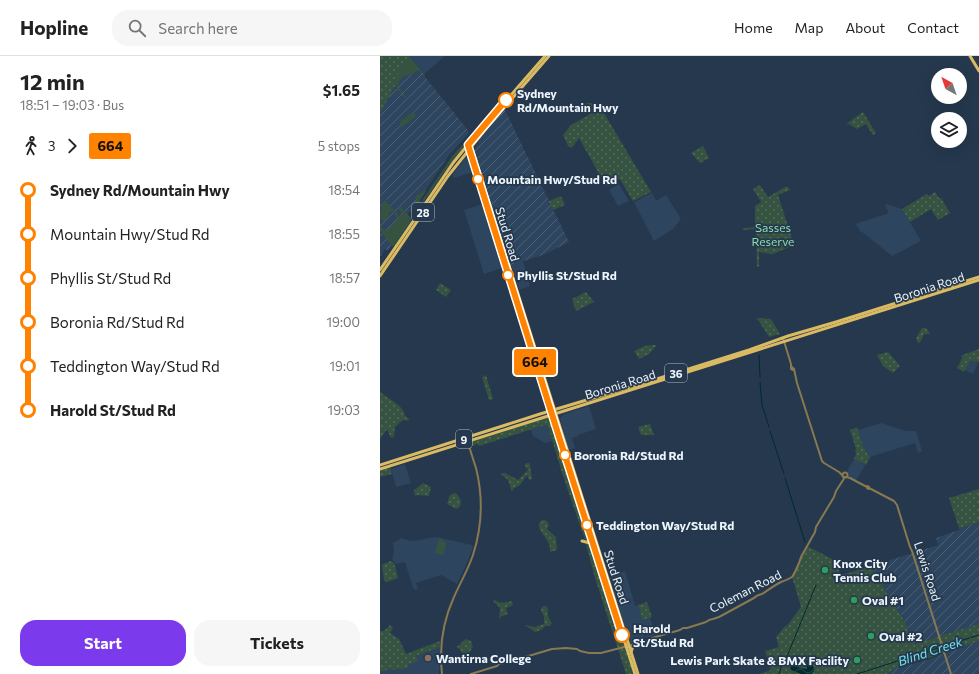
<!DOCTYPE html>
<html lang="en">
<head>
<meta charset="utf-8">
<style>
	:root { --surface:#fff; --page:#f6f6f6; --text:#222; --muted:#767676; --line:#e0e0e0; --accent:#7c3aed }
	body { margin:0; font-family:Commissioner,sans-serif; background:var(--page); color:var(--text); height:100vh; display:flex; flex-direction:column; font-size:15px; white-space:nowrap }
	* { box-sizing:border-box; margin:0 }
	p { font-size:13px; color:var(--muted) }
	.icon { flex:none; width:22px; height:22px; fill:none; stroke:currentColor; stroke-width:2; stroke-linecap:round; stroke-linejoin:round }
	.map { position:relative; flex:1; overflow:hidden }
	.side { display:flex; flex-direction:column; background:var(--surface); width:380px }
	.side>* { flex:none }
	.badge { padding:0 8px; border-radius:3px; font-size:14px; line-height:26px }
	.needle { width:26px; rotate:320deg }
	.tools { position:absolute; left:551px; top:12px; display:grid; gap:8px }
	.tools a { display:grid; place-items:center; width:36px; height:36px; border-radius:50%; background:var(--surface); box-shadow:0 4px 16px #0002; font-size:20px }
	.map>.badge { position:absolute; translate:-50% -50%; box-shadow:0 0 0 2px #fff }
	.legs { display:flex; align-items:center; gap:6px; height:44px; padding:0 20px; font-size:13px }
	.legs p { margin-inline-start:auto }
	.head { display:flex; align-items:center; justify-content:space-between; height:68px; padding:0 20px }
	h1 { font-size:22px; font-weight:700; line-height:30px }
	.button { display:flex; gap:8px; margin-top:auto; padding:8px 20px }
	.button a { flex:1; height:46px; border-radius:16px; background:var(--accent); color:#fff; font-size:16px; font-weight:700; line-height:46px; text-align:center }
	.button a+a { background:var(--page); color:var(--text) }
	ul { padding:0 20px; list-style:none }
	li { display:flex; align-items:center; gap:14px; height:44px; font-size:15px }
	li i { display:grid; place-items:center; width:6px; height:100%; margin:0 5px; background:currentColor }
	li i::after { content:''; width:10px; height:10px; margin:-5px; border:3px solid; border-radius:50%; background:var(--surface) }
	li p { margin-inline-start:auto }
	li:first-child i { background:linear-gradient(#0000 50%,currentColor 0) }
	li:last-child i { background:linear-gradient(currentColor 50%,#0000 0) }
	header { display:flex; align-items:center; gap:24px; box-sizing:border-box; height:56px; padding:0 20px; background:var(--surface); border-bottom:1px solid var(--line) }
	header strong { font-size:19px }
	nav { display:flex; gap:22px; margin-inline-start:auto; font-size:14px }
	.search { width:280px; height:36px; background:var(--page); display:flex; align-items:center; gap:10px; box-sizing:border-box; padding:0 14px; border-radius:16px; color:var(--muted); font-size:15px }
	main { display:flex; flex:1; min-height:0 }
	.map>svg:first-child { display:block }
	.built { fill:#2d455e }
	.industrial { fill:url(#industrial-furrows) }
	.grass { fill:#365341 }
	.park { fill:url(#park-dots) }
	.water { fill:url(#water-waves) }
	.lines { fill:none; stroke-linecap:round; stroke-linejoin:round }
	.stream { stroke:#012b2e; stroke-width:1 }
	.minor { stroke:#887950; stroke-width:2 }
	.major { stroke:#daba62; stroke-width:3 }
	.line-1-casing { stroke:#fff; stroke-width:9 }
	.line-1 { stroke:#ff8200; stroke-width:6 }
	.stop-1-dot { fill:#fff; stroke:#ff8200; stroke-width:2 }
	.leisure-dot { fill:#2e9e5b; stroke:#25384d; stroke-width:1.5 }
	.education-dot { fill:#8d6e63; stroke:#25384d; stroke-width:1.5 }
	.labels { text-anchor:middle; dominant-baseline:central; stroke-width:3.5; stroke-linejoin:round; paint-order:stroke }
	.shield { fill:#25384d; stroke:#b2bcc8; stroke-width:1 }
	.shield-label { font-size:11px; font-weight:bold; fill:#eef5fd }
	.stop-label { font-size:12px; font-weight:bold; fill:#eef5fd; stroke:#25384d; text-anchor:start }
	.park-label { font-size:12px; fill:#8cdcac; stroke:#25384d }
	.street-label { font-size:12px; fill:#eef5fd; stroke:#25384d }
	.poi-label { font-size:12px; font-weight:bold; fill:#eef5fd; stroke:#25384d; text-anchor:start }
	.water-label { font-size:13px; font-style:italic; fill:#71e2ed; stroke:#25384d }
</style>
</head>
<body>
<header>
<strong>Hopline</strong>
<div class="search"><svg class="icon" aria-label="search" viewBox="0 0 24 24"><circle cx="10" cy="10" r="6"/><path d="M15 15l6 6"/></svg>Search here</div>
<nav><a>Home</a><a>Map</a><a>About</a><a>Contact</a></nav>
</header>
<main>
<section class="side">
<div class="head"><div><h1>12 min</h1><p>18:51 – 19:03 · Bus</p></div><b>$1.65</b></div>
<div class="legs"><svg class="icon" aria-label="walk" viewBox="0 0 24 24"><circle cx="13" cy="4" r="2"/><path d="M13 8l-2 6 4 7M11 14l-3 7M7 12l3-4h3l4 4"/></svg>3<svg class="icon" aria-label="forward" viewBox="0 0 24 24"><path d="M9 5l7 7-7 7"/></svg><b class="badge" style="background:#ff8200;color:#111">664</b><p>5 stops</p></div>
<ul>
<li><i style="color:#ff8200"></i><b>Sydney Rd/Mountain Hwy</b><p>18:54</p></li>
<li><i style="color:#ff8200"></i><span>Mountain Hwy/Stud Rd</span><p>18:55</p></li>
<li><i style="color:#ff8200"></i><span>Phyllis St/Stud Rd</span><p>18:57</p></li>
<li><i style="color:#ff8200"></i><span>Boronia Rd/Stud Rd</span><p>19:00</p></li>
<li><i style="color:#ff8200"></i><span>Teddington Way/Stud Rd</span><p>19:01</p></li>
<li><i style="color:#ff8200"></i><b>Harold St/Stud Rd</b><p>19:03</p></li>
</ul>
<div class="button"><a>Start</a><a>Tickets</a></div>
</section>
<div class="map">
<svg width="599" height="618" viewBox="0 0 599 618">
	<defs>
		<pattern id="industrial-furrows" width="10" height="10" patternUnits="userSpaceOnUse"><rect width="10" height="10" fill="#2d455e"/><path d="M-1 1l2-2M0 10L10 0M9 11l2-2" fill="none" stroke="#4c6076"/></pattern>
		<pattern id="park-dots" width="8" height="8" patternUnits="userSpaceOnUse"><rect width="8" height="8" fill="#365341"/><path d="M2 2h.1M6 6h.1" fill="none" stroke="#536c5d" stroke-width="1.8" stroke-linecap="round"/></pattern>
		<pattern id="water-waves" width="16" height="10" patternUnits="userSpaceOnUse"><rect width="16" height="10" fill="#012b2e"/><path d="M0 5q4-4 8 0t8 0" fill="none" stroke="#264a4d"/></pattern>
	</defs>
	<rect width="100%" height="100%" fill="#25384d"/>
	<g class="built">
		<path d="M29,0H65L44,18Z"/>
		<path d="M86,101L89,102L93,108L96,115L74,122L73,118Z"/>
		<path d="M239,128L249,145L238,150L229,134Z"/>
		<path d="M272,137L276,145L286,139L301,163L293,173L274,185L254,146Z"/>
		<path d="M106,147L125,211L104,218L84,154Z"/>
		<path d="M507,148L522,153L541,185L512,200L482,176H480L478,171L475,168L509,157L505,150Z"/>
		<path d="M143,205L150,230L139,234L131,209Z"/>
		<path d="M590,305L598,307L593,318L585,314Z"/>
		<path d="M209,350L216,373L198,379V380L192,382L195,392L188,394L180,362L184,358Z"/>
		<path d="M501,367L526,375H536L542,395L538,397L535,387L490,401L483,390L478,374Z"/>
		<path d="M165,369L168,371L173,385L165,387L153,380L151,373Z"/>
		<path d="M474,403L485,409L476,425L470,422L467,418L468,413Z"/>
		<path d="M25,408L31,427L16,431L11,413Z"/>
		<path d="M57,481L92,489L93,491L87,507L77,528L61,519L36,527L38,533L34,534L25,506L16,508L14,505L12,504L14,494L13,487L17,485L21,482L30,485L39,484L49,482Z"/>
		<path d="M245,515L255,550L258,549L262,564L270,561L275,578V579L267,582L266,581L263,571H262L266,585L251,589L233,536L234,532L230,520Z"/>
		<path d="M60,591L59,618H0V616L10,613L11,614L24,613L29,611L28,609L36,600Z"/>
	</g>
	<g class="industrial">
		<path d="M28,0L88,74L89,77L69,99L41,141L37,144L10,186L12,189L8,195L5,193L0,201V54L4,49L15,30L25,42L13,26Z"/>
		<path d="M124,52L189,186L163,199L128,210L94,94L104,75Z"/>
		<path d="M599,466V568L532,590L526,568L491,510L558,489L556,482L579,474V472Z"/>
		<path d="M599,585V618H507L514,613L551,603L564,597V596Z"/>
	</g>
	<g class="grass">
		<path d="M28,0L39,14L31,19C26,18 21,22 19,27V29L18,31L13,26Z"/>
		<path d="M32,56L36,60L22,71L19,67Z"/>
		<path d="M83,88L82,90L83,92L66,114L44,145L42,146L43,143L73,99Z"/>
		<path d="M45,134L46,135L40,144L41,150L35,159H33L30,155L37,143L35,141Z"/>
		<path d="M7,143L6,145L14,154L8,158L10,160L6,162V164L3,165L0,162L2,147Z"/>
		<path d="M21,151L31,162V165L14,190H12L1,176L0,177V170L5,175L11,170V169L18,163L13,157L15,155L19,160L23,158L18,152Z"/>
		<path d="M59,483H61V484L65,486L66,488L64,497L62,499L57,498L55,496Z"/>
	</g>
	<g class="park">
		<path d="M0,0H29L45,19L44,20L28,1L13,26L26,41L25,42L15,30L0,57Z"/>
		<path d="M207,47H218L271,136L253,145L240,123L226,130L199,82L194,89L191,92L188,90L183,79L191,69L214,56L208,50L204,49Z"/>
		<path d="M483,56L496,77L493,79L486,68L477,73L469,68H466L473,63Z"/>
		<path d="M323,90L329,102L320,107L311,97Z"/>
		<path d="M380,129L388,141L407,130L410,134L398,139L414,189L393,198L379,196V210L377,211L376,173L363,174V172L375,171V150L381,146L373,133Z"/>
		<path d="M555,136L559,142H561L570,157L558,164L551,153L530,166L522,153L547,138L549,140Z"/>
		<path d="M181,140L185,149L173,154L169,145Z"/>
		<path d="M60,227L71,234L66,241L56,234Z"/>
		<path d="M206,236L214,246L196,255L192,243Z"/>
		<path d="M379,262L391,263L400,278L389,281L379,265L376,263Z"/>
		<path d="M542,272H546L550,278H544L540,287L537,286L536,282Z"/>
		<path d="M274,289H277L269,298L259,303L254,295L265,290Z"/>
		<path d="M599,293V306L590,305L584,316L577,312L583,301L580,300Z"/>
		<path d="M508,296L520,310L513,317L503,310L497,299Z"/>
		<path d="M106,319L113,343L109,344L102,321Z"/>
		<path d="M0,336C5,340 20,349 22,353C26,358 23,361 30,363L27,365L23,364L15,371L14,381L11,382L7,373L0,383Z"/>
		<path d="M167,360L175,368L254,618H246L215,522L204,481L183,420L168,371L165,369L99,390L98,388L89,391L88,385Z"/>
		<path d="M270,368L274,379H261L258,371Z"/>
		<path d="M477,371L483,390L490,401L486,409L474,403L476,398L475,395L476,393L470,374Z"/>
		<path d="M146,407H149L150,409C150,414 152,418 152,423L149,424L147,419L140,429L133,433L132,436L128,424L121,418L125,417L138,424L148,414L145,410Z"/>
		<path d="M10,410L12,418L0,421V413Z"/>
		<path d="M43,427L51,431L49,440L38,439L35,440L34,434L37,432Z"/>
		<path d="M599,433V466L579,472L569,442Z"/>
		<path d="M75,437C81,440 84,451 76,453L67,448C70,442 67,439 75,437Z"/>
		<path d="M163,464C166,464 168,465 169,469L167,473L176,481L177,494L170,496C170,493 170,489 168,486C165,479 158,476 159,467Z"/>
		<path d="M427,490L458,506L457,510L461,519L491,510L526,568L532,589L599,568V585L565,596V597L514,613L507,618H379L391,614L385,595L399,591L396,581L405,570L406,571L421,551L412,521Z"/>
		<path d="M11,505L14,507L18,521L16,523L6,526L4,524L2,510L3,508Z"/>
		<path d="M113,543C119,548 125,547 132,545L133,549L126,552L128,558L122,560L119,563L120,552L114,546Z"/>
		<path d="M267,546L272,561L262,564L258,549Z"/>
		<path d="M164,550C170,551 167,554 168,559C168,562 170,564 172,567L169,570H165L161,574L155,576L145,569L155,571L164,568V561L161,554L162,551Z"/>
		<path d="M10,569L13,572L10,577L19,583L26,598L60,585V591L36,600L38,605L28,609L29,611L24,613L11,614L10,613L0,616V575H4Z"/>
		<path d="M86,583L91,585L93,591L89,597L84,598C80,597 82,593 76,591C81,589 82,585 86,583Z"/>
	</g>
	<g class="water">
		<path d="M416,600L423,601L424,604L422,607L418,608L415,607L413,604L414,601Z"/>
		<path d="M428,604C433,607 434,610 434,615L431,618H421L411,614L410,611L414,609L420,612L427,613V611L424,609C424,607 426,605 428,604Z"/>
	</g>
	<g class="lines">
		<g class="stream">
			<path d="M379,299L380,321"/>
			<path d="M380,326L382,349L389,371"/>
			<path d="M390,375L404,418"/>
			<path d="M405,422L425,486"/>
			<path d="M399,618L403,605L408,598L436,529"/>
			<path d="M477,618L599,579"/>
		</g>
		<g class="minor">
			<path d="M403,282L411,308V312"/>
			<path d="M412,311L414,313L413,314L411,313Z"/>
			<path d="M414,313L417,327L442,405L444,407L459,416L463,420"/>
			<circle cx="465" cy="419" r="2.5"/>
			<path d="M466,421L470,422L487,431"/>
			<path d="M487,430L489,431V433L487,432Z"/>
			<path d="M489,432L514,445L517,449L530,491L532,495L571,618"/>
			<path d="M62,618C59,592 63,565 74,541C80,527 88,514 93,499C102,471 103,440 96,412C93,403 90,394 88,386"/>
			<path d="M91,618L117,610L119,608L125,607L172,593L186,592L197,593L200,595L209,597H221L267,585L272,582L300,574L303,572H307L326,566L329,564L333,563L339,561L374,542C377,539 379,539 382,538C388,534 395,529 401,526C404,525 409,523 412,521C415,517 420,505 421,501L435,476L436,471L454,441L456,435L465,421"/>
		</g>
		<g class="major">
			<path d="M590,0L599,15"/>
			<path d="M90,86L258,618"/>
			<path d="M87,89L175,368L255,618"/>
			<path d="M0,214L73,107L90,86L165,0"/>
			<path d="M0,220L68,120L104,75L169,0"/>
			<path d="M0,409L160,358L280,322L369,294L408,280L456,266L599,221"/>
			<path d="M0,413L599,224"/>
			<path d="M202,485L210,487L213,489"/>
			<path d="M251,596L254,588"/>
		</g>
	</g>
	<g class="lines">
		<g class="line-1-casing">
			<path id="line-1" d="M126,44L88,89L175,368L242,579"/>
		</g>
		<use href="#line-1" class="line-1"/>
	</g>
	<g class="stop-1-dot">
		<circle cx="126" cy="44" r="7"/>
		<circle cx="98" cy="123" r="5"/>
		<circle cx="128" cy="219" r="5"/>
		<circle cx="185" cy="399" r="5"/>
		<circle cx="207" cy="469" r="5"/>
		<circle cx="242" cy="579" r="7"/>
	</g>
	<g class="leisure-dot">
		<circle cx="445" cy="514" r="4"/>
		<circle cx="474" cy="544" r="4"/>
		<circle cx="491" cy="580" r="4"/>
		<circle cx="477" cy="604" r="4"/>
	</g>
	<circle class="education-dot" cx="48" cy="602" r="4"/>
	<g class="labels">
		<g class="shield">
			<rect x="32" y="147" width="22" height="18" rx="3"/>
			<rect x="285" y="308" width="22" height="18" rx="3"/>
			<rect x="76" y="374" width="16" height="18" rx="3"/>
		</g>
		<g class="shield-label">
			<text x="43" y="156">28</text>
			<text x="296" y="317">36</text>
			<text x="84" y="383">9</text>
		</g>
		<g class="stop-label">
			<text x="137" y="37">Sydney<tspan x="137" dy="14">Rd/Mountain Hwy</tspan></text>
			<text x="107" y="123">Mountain Hwy/Stud Rd</text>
			<text x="137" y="219">Phyllis St/Stud Rd</text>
			<text x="194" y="399">Boronia Rd/Stud Rd</text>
			<text x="216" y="469">Teddington Way/Stud Rd</text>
			<text x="253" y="572">Harold<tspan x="253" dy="14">St/Stud Rd</tspan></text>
		</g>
		<g class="park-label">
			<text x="393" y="171">Sasses<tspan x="393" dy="14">Reserve</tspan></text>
		</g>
		<g class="street-label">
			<text transform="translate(128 178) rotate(73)">Stud Road</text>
			<text transform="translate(549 231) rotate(-18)">Boronia Road</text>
			<text transform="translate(240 328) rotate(-17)">Boronia Road</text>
			<text transform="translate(548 515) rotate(72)">Lewis Road</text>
			<text transform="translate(237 521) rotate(72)">Stud Road</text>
			<text transform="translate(365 535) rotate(-27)">Coleman Road</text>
		</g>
		<g class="poi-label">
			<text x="453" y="507">Knox City<tspan x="453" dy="14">Tennis Club</tspan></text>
			<text x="482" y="544">Oval #1</text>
			<text x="499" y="580">Oval #2</text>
			<text x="56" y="602">Wantirna College</text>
			<text x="469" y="604" text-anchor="end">Lewis Park Skate &amp; BMX Facility</text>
		</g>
		<g class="water-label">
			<text transform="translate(550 595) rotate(-18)">Blind Creek</text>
		</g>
	</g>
</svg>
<div class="tools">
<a><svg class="needle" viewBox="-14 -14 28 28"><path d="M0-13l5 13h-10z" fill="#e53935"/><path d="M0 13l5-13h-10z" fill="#767676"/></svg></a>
<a><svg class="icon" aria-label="layers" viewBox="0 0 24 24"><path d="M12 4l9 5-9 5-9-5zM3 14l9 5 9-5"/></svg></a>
</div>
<b class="badge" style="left:155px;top:306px;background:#ff8200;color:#111">664</b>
</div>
</main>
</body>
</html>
